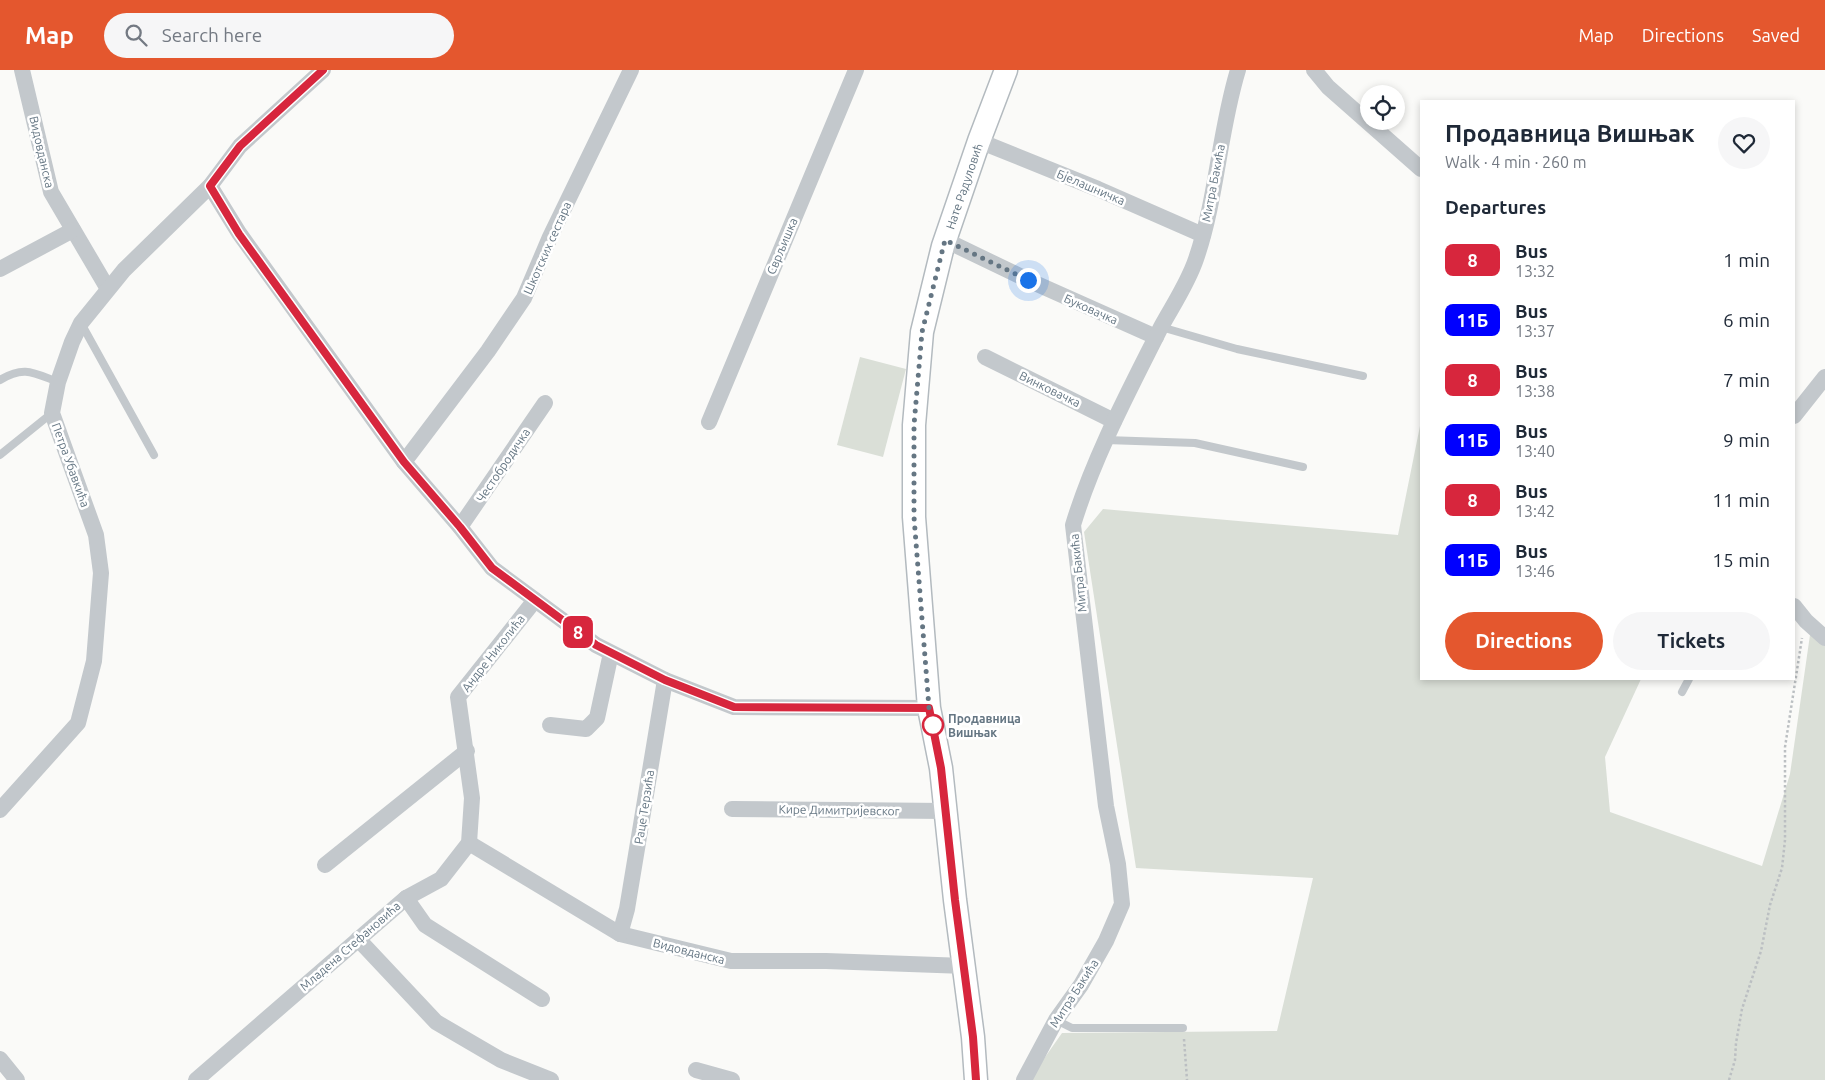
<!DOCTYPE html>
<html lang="en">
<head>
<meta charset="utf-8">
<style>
	:root { --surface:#fff; --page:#f6f6f7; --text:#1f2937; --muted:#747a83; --accent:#e4572e }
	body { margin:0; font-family:Ubuntu,sans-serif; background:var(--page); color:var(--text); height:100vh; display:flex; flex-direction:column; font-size:19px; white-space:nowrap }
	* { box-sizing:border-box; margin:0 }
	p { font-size:16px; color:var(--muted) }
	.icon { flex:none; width:28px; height:28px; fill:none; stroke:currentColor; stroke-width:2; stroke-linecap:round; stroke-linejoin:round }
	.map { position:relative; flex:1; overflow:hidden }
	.side { position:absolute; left:1420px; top:30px; width:375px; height:580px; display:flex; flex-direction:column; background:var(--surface); border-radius:0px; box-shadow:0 2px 8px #0003 }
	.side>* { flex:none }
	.badge { padding:0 10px; border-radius:8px; font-size:18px; line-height:32px }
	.controls { position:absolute; left:1360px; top:15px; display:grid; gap:10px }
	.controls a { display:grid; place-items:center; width:45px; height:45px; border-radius:50%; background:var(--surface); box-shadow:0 2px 8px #0003; font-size:25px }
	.you { position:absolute; width:25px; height:25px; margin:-12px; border:4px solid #fff; border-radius:50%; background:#1a73e8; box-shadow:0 0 0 8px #1a73e833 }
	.map>.badge { position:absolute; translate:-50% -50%; box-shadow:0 0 0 2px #fff }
	h2 { padding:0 25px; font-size:19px; line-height:45px }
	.round { display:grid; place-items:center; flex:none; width:52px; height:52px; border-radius:26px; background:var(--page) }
	.head { display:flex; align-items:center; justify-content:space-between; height:85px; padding:0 25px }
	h1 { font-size:24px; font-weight:700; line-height:38px }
	.primary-button { display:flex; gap:10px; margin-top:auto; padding:10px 25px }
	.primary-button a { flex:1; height:58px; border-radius:30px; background:var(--accent); color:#fff; font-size:20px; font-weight:700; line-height:58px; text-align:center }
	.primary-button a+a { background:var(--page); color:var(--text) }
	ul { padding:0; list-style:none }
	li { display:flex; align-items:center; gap:15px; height:60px; padding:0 25px }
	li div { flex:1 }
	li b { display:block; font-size:19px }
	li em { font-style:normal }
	li .badge { min-width:55px; font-weight:700; text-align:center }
	header { display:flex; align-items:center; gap:30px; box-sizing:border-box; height:70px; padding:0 25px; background:var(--accent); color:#fff }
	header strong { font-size:24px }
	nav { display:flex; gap:28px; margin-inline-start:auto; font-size:18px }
	.search { width:350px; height:45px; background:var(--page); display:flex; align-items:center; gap:12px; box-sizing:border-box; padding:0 18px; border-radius:28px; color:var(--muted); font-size:19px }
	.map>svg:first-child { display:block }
	.green { fill:#dadfd7 }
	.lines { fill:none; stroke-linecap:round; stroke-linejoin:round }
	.secondary-casing { stroke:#b3babf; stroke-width:25 }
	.path { stroke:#bbbfc2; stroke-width:2.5; stroke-dasharray:2.5 2.5; stroke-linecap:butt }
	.lane { stroke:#c3c8cc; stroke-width:8 }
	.street { stroke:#c3c8cc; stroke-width:16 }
	.secondary { stroke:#fff; stroke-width:22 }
	.line-casing { stroke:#fff; stroke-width:11 }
	.line { stroke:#d7263d; stroke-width:8 }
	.walk { stroke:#657683; stroke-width:5; stroke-dasharray:0 9 }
	.stop-dot { fill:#fff; stroke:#d7263d; stroke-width:2.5 }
	.labels { text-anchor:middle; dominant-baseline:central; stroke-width:5; stroke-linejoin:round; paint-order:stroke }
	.street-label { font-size:12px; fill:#657683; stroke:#fff }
	.stop-label { font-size:12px; font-weight:bold; fill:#657683; stroke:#fff; text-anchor:start }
</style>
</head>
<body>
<header>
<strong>Map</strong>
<div class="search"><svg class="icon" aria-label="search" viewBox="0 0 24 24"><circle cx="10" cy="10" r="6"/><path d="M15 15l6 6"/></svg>Search here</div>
<nav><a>Map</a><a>Directions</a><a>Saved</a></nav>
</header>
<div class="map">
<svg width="1825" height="1010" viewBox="0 0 1825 1010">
	<rect width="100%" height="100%" fill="#fafaf8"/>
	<g class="green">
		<path d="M860,287L906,299L883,387L837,375Z"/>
		<path d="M1421,351V609H1641L1605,687L1610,742L1762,796L1790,704L1812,551L1825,558V1010H1029L1062,963L1277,961L1313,808L1136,798L1084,462L1103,439L1398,465Z"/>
	</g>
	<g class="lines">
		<g class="secondary-casing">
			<g id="secondary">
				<path id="s1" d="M976,1010L973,967L955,830L941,698L929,638L914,447V355L922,262L943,176L979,71L1006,0"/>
			</g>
		</g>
		<g class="path">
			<path d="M1184,969L1187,1010"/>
			<path d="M1729,1010L1735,990L1736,973L1742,939L1761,881L1770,835L1782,798L1785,770V677L1802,568"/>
		</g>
		<g class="lane">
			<path d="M82,255L154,385"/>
			<path d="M1161,257L1237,279L1363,306"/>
			<path d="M0,310C24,295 34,303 58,312"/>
			<path d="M1106,370L1195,373L1303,397"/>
			<path d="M0,385L52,343"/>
			<path d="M1682,622L1689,609"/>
			<path d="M1056,950L1072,958H1183"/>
		</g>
		<g class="street">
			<path d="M22,0L51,122L108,219"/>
			<path d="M1314,0L1328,17L1421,99"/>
			<path d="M979,71L1098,119L1203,165"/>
			<path d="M210,116L239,163L404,392L460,457L492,498L596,575L665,610L734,637L929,638"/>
			<path d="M945,170L1028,210L1156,267"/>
			<path d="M0,199L73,160"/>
			<path d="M985,287L1114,351"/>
			<path d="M1794,346L1825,307"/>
			<path d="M709,352L856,0"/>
			<path d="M404,392L488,281L524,228L550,167L631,0"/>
			<path d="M460,457L545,333"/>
			<path d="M1794,536L1806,551L1825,568"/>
			<path d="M550,655L586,659L597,648L611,583"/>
			<path d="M732,739L945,741"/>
			<path d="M0,740L78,653L94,591L101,503L96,465L52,343L58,312L72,272L81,253L124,200L210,116L240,76L323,0"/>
			<path d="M469,773L620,864L731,891H826L965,896"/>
			<path d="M325,795L467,681"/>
			<path d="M406,828L425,855L542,929"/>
			<path d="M620,864L627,839L665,610"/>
			<path d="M358,869L436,952L501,990L551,1010"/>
			<path d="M0,989L17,1010"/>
			<path d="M696,1000L732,1010"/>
			<path d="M196,1010L406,828L441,809L469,773L472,728L458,627L535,530"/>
			<path d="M1024,1010L1056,950L1081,915L1106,871L1122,834L1118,794L1106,736L1073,455C1094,386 1129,321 1161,257C1173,235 1188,213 1196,189C1217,128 1219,62 1238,0"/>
		</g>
		<use href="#secondary" class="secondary"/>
	</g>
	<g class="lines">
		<g class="line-casing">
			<path id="line" d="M323,0L240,76L210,116L239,164L404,392L460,457L492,498L596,575L665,610L734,637L929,638L941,698L955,830L973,967L976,1010"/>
		</g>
		<use href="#line" class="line"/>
		<path class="walk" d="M933,655L929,638L914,447V355L922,262L945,170L1028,210"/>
	</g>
	<circle class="stop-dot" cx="933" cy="655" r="10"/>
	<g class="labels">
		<g class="street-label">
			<text transform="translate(42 82) rotate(77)">Видовданска</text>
			<text transform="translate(1213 113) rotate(-79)">Митра Бакића</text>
			<text stroke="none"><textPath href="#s1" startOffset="904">Нате Радуловић</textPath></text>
			<text transform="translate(1091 117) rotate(23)">Бјелашничка</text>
			<text transform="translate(782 176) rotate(-67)">Сврљишка</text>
			<text transform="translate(547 178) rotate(-66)">Шкотских сестара</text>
			<text transform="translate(1091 239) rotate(24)">Буковачка</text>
			<text transform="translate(1050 319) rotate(26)">Винковачка</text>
			<text transform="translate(71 395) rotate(70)">Петра Убавкића</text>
			<text transform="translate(503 395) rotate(-56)">Честобродичка</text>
			<text transform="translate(1078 503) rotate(-96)">Митра Бакића</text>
			<text transform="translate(493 583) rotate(-52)">Андре Николића</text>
			<text transform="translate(644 737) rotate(-81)">Раце Терзића</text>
			<text transform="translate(839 740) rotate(1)">Кире Димитријевског</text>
			<text transform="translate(350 876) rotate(-41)">Младена Стефановића</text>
			<text transform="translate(689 881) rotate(14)">Видовданска</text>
			<text transform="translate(1074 923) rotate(-57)">Митра Бакића</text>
		</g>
		<g class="stop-label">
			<text x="948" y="648">Продавница<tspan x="948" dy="14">Вишњак</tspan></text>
		</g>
	</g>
</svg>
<div class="controls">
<a><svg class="icon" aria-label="locate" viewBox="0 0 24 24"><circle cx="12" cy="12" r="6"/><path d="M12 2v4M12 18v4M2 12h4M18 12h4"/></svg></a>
</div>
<div class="you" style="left:1028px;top:210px"></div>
<b class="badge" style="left:578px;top:562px;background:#d7263d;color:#fff">8</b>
<section class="side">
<div class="head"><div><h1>Продавница Вишњак</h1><p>Walk · 4 min · 260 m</p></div><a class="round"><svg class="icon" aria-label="heart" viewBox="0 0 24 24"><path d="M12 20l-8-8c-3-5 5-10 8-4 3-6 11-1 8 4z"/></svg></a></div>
<h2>Departures</h2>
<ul>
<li><span class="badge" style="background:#d7263d;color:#fff">8</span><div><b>Bus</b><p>13:32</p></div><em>1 min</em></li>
<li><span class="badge" style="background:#00f;color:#fff">11Б</span><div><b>Bus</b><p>13:37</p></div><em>6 min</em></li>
<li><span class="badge" style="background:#d7263d;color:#fff">8</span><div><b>Bus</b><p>13:38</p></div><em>7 min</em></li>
<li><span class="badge" style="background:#00f;color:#fff">11Б</span><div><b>Bus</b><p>13:40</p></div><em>9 min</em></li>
<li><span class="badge" style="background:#d7263d;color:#fff">8</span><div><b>Bus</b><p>13:42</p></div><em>11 min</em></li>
<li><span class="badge" style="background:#00f;color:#fff">11Б</span><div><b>Bus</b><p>13:46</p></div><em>15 min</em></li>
</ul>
<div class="primary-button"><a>Directions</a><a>Tickets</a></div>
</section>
</div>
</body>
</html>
